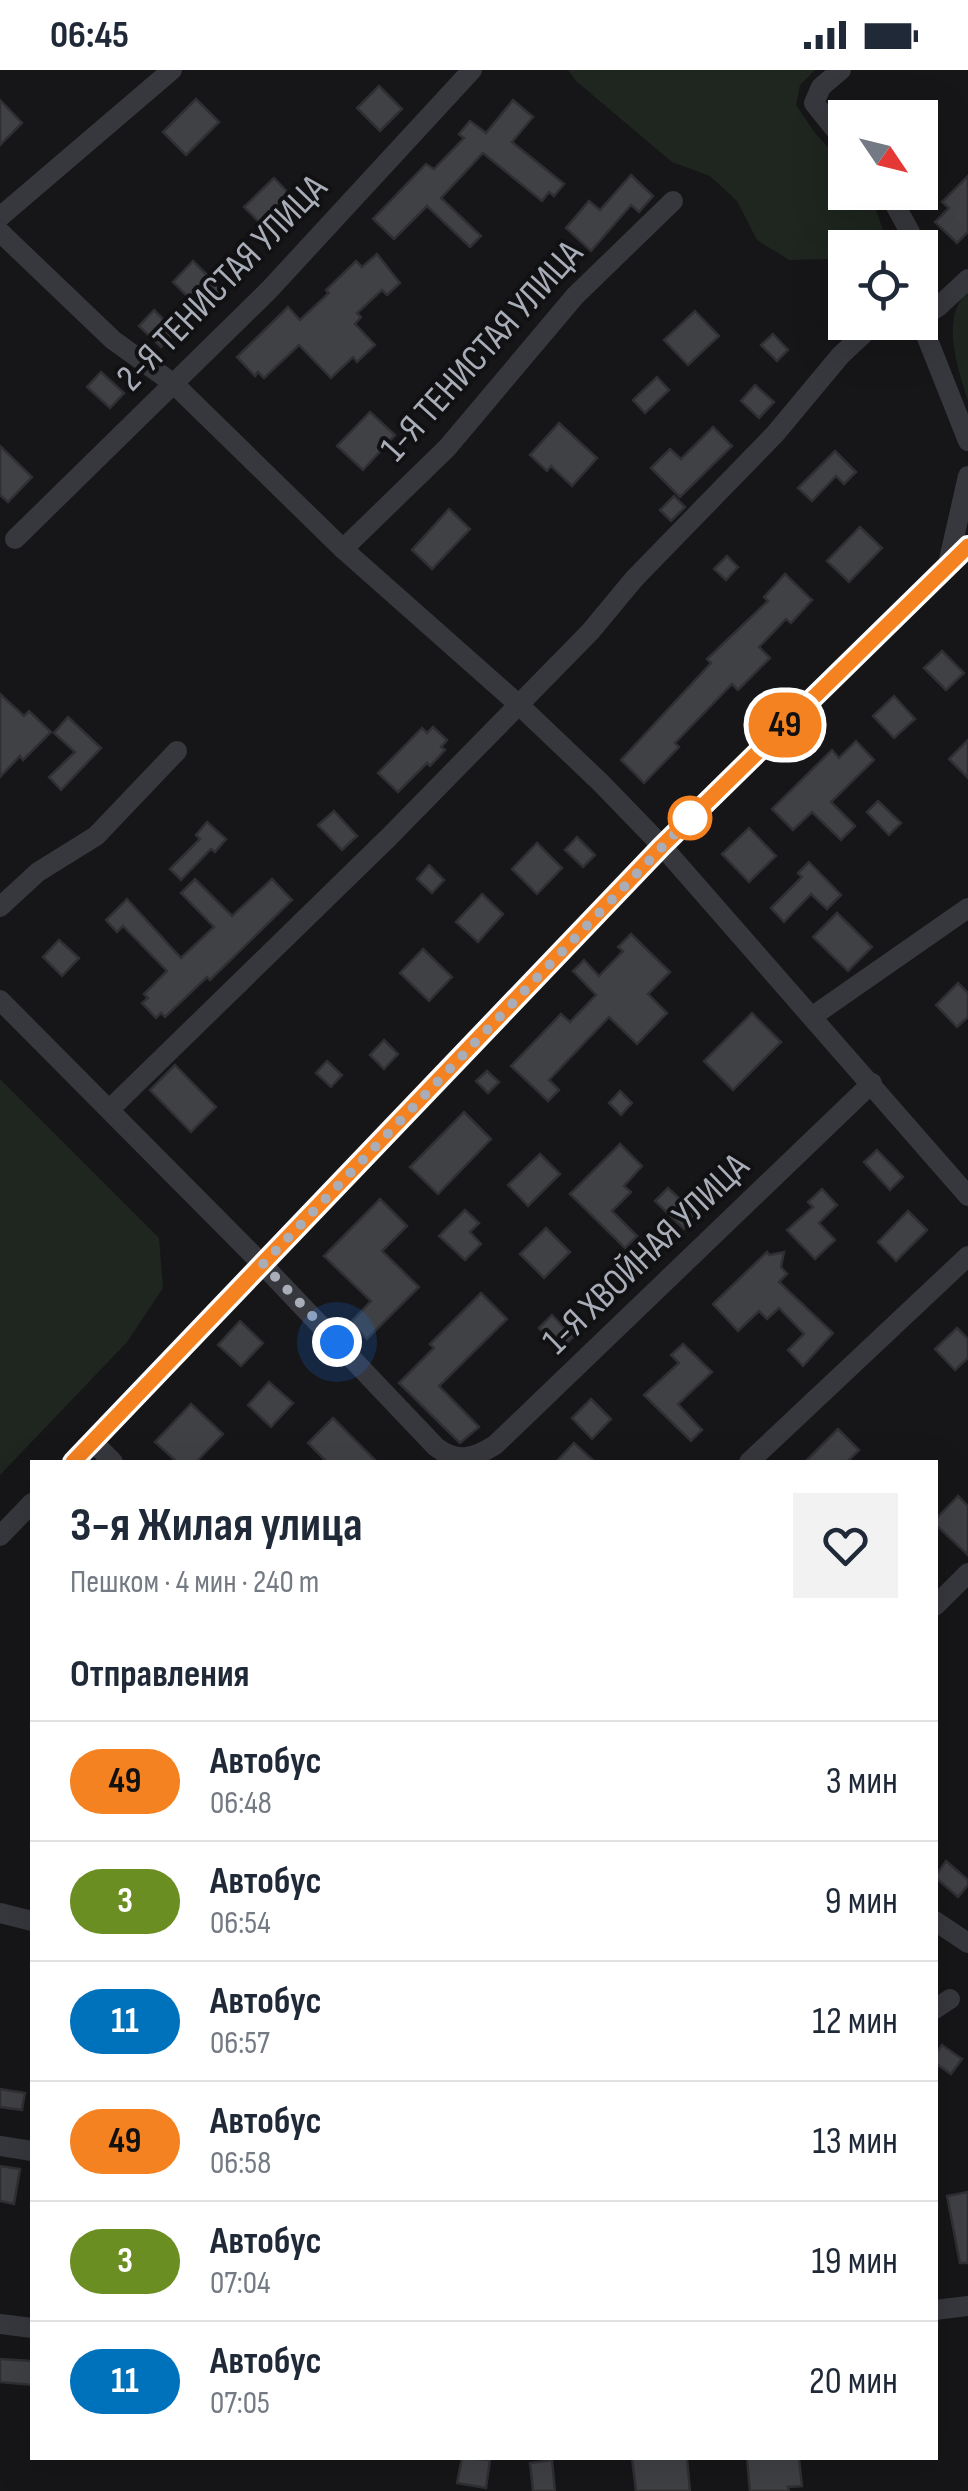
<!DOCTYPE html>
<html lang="ru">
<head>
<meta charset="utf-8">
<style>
	:root { --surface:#fff; --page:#f2f2f3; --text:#1f2937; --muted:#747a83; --line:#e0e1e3 }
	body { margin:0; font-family:"Sofia Sans Condensed",sans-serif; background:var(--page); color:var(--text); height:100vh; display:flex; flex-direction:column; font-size:38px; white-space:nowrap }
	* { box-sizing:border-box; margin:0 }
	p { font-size:32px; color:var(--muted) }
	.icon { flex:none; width:55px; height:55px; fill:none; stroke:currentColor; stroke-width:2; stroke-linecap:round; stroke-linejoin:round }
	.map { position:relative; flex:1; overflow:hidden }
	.drawer { position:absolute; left:30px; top:1390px; width:908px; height:1000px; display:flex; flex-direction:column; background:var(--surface); border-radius:0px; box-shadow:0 10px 40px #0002 }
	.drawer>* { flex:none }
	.badge { padding:0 20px; border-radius:32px; font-size:35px; line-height:65px }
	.needle { width:65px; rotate:125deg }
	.controls { position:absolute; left:828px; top:30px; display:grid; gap:20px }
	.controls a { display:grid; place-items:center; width:110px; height:110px; border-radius:0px; background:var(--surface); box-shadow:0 10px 40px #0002; font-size:50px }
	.you { position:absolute; width:50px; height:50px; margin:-25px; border:8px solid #fff; border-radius:50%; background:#1a73e8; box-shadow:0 0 0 15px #1a73e833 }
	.map>.badge { position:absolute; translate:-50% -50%; box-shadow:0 0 0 5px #fff }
	h2 { padding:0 40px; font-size:38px; line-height:90px }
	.round { display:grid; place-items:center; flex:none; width:105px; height:105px; border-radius:0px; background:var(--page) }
	.overview { display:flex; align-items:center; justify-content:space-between; height:170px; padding:0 40px }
	h1 { font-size:48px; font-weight:700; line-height:75px }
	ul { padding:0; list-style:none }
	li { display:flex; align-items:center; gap:30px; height:120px; padding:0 40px; border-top:2px solid var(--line) }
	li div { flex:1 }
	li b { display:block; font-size:38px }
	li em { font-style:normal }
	li .badge { min-width:110px; font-weight:700; text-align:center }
	.status { display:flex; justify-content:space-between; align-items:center; height:70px; padding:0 50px; background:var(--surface); direction:ltr }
	.status svg { height:28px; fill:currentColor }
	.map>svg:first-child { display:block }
	.green { fill:#1e261f }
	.building { fill:#404145; stroke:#303034; stroke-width:2.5 }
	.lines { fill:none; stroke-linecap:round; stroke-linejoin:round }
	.minor { stroke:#37383d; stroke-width:20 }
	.line-casing { stroke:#fff; stroke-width:22 }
	.line { stroke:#f58220; stroke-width:15 }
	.walk { stroke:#a8adb8; stroke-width:10; stroke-dasharray:0 18 }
	.stop-dot { fill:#fff; stroke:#f58220; stroke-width:5 }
	.labels { text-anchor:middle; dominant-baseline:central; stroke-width:8; stroke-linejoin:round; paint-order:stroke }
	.street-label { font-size:38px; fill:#a8adb8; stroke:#111113 }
</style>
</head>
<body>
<div class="status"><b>06:45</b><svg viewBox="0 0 49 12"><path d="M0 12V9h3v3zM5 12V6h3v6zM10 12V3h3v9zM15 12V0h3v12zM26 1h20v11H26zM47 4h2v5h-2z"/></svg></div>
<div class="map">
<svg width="968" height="2421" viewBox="0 0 968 2421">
	<rect width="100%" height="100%" fill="#161618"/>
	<g class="green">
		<path d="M568,0H815L800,15L796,35L815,63L845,96V122L865,123L876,140L889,177L845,178V198L828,189L789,190L757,170L737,131L710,106L672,92L576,11Z"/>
		<path d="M968,222V331C959,300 939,247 968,222Z"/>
		<path d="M0,1009L159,1168L163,1218L127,1272L0,1405Z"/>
	</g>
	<g class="building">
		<path d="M379,16L402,39L380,61L357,38Z"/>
		<path d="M196,29L219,52L186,85L163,62Z"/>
		<path d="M0,30L22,53L0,75Z"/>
		<path d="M513,30L533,47L512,72L564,114L554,126L549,122L542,131L483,83L441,128L481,166L470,177L427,136L394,169L373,149L426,94L434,99L464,68L459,64L470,51L486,63Z"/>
		<path d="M631,105L653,126L639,142L631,135L591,181L566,158L589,131L600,140Z"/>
		<path d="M968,106V162L957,173L935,152L949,138L942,132Z"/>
		<path d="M274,108L303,138L274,167L244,137Z"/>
		<path d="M377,184L400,213L387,225L382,220L357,243L361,247L355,254L375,275L357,292L353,287L331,308L299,275L264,308L258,302L255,306L237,287L288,237L300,250L329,223L326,220L356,191L362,197Z"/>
		<path d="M193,191L221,219L201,240L173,212Z"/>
		<path d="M154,240L176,262L161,277L139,256Z"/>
		<path d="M695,241L719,266L688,295L664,270Z"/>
		<path d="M773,264L788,280L777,291L761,275Z"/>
		<path d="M101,302L124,323L110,338L87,317Z"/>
		<path d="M657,307L669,320L645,343L633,330Z"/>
		<path d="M755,315L774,332L759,348L741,331Z"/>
		<path d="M370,342L395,365L363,400L337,376Z"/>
		<path d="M559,353L597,388L572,416L551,396L547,401L530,385Z"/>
		<path d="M713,357L732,376L680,427L651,398L670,379L681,389Z"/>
		<path d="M0,376L32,407L8,432L0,425Z"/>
		<path d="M835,381L856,402L844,414L836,406L812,431L798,418Z"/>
		<path d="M674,426L685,437L671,451L660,440Z"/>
		<path d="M449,439L470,459L432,499L412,480Z"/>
		<path d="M860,457L882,478L849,512L827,491Z"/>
		<path d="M727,486L738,497L726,510L714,499Z"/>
		<path d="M785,504L812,530L791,553L786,549L759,577L770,588L738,620L732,614L675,673L679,677L644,713L621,690L711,593L707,589L768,531L764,527Z"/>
		<path d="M942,581L964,603L946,620L924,598Z"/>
		<path d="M0,624L24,646L29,641L51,662L23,690L20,686L0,707Z"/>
		<path d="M894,626L915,649L894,668L873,646Z"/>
		<path d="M68,647L101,678L61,720L49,707L75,682L54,663Z"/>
		<path d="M433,657L447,670L441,677L445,680L430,696L427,693L398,722L378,703L422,658L427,663Z"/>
		<path d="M968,670V708L949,689Z"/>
		<path d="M856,671L874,690L831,732L855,756L841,770L812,742L793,760L772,739L832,680L839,688Z"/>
		<path d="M878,731L901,753L889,765L867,742Z"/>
		<path d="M334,741L357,766L342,780L318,755Z"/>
		<path d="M207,752L226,769L215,782L211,779L181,810L170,799L200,769L196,765Z"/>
		<path d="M749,758L776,786L749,812L722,784Z"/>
		<path d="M577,767L595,785L583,797L565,780Z"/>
		<path d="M537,773L562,798L537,824L512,799Z"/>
		<path d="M809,792L841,825L827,839L811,824L784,852L771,838L802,807L798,803Z"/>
		<path d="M429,795L444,810L432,823L417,809Z"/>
		<path d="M195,809L232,846L272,809L292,830L210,910L207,907L165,947L161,943L156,948L142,933L148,928L144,924L167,901L123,856L117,862L106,850L127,829L181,888L214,857L181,823Z"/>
		<path d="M482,824L503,844L478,872L456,852Z"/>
		<path d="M837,843L872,877L848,901L813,867Z"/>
		<path d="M631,864L670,902L648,924L667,943L637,974L609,947L549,1010L559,1020L548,1031L511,996L561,944L570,952L596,925L573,901L584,890L599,906L623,881L618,877Z"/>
		<path d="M59,870L79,888L62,906L43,887Z"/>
		<path d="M423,879L452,907L429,931L400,903Z"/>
		<path d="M958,913L968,923V947L957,957L936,935Z"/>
		<path d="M752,943L781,972L733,1020L704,991Z"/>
		<path d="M384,970L398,984L384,999L370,985Z"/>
		<path d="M327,991L342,1005L331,1017L316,1003Z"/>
		<path d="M175,995L216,1037L191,1062L150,1020Z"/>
		<path d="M487,1001L499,1012L488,1023L476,1011Z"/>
		<path d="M620,1021L632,1033L621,1045L609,1033Z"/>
		<path d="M464,1042L491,1069L438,1124L410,1097Z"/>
		<path d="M620,1074L642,1096L624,1116L631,1122L612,1141L637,1166L625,1178L570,1124Z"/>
		<path d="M877,1080L903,1107L890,1120L864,1092Z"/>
		<path d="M540,1084L560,1104L528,1136L508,1115Z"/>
		<path d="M668,1118L697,1145L684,1159L655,1131Z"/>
		<path d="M822,1119L837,1135L819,1153L835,1170L815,1189L787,1160L813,1137L808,1132Z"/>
		<path d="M380,1129L407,1156L382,1181L419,1217L367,1269L351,1252L371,1231L324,1186Z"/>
		<path d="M465,1140L479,1153L470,1162L481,1174L465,1190L439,1166Z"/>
		<path d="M908,1141L927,1160L896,1191L878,1172Z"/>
		<path d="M546,1158L570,1182L544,1208L520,1184Z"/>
		<path d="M767,1182L769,1185L784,1182L781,1197L787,1204L779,1212L833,1263L803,1296L788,1280L804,1264L779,1238L767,1249L759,1241L738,1261L713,1234Z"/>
		<path d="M481,1223L507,1249L439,1316L479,1357L460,1373L399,1313L434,1278L430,1274Z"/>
		<path d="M552,1245L573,1267L560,1280L539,1258Z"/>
		<path d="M240,1251L263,1273L241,1296L218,1275Z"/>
		<path d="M957,1258L968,1269V1288L955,1300L935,1279Z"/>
		<path d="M683,1274L712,1302L678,1334L702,1360L691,1371L644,1325L679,1293L671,1285Z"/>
		<path d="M269,1312L293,1333L271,1357L248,1335Z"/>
		<path d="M591,1329L611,1349L592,1369L572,1348Z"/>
		<path d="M191,1334L223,1364L196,1392H177L155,1372Z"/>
		<path d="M333,1348L377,1392H327L308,1373Z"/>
		<path d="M838,1359L859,1380L847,1392H805Z"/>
		<path d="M574,1373L595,1392H556Z"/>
		<path d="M958,1426L968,1436V1485L935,1454V1450Z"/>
		<path d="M946,1791L968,1810V1815L958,1827L935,1807Z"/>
		<path d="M942,1975L962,1989L951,2004L935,1993V1985Z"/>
		<path d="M0,2019L25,2023L22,2040L0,2037Z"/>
		<path d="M0,2096L20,2099L14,2134L0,2131Z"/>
		<path d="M968,2122V2193H960L947,2126Z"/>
		<path d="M0,2289L32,2291V2315L0,2312Z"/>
		<path d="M462,2388L490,2390L486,2418L457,2413Z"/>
		<path d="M632,2388H687L690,2421H636Z"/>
		<path d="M747,2388H799L802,2416L788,2417L789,2421H750Z"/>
		<path d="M552,2390L555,2421H533L530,2393Z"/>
	</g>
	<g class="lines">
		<g class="minor">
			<path d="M841,0L821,17L814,33L845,72"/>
			<path d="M888,122L910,162L912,178"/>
			<path d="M0,147L172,0"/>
			<path d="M0,162L113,270L174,314L343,479L518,634L600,712L662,776L968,1126"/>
			<path d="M920,248L938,237L968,209"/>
			<path d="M920,250L968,371"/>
			<path d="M15,469L269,220L472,0"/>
			<path d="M343,479L447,378L575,226L673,131"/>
			<path d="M951,494H948L968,406"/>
			<path d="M0,837L38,802L96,766L177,681"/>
			<path d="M0,930L263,1195L436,1377C457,1393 473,1389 495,1375L872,1013"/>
			<path d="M813,946L968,838"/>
			<path d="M110,1039L389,767L590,562L634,509L775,364L840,286L876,252"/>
			<path d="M93,1372L113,1392"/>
			<path d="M73,1392L662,776L968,475"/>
			<path d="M749,1392L968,1186"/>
			<path d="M0,1466L32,1433"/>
			<path d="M935,1536L968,1503"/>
			<path d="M0,1843L32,1851"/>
			<path d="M935,1851L968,1873"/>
			<path d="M935,1939L950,1929"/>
			<path d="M0,2076L32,2081"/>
			<path d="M935,2240L968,2236"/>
			<path d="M0,2254L32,2258"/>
		</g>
	</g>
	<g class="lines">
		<g class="line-casing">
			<path id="line" d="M73,1392L662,776L968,476"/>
		</g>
		<use href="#line" class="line"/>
		<path class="walk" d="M337,1272L263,1194L690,748"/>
	</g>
	<circle class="stop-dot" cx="690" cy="748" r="20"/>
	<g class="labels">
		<g class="street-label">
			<text transform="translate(222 213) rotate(-46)">2-Я ТЕНИСТАЯ УЛИЦА</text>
			<text transform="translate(482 281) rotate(-48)">1-Я ТЕНИСТАЯ УЛИЦА</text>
			<text transform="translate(646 1184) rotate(-44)">1-Я ХВОЙНАЯ УЛИЦА</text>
		</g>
	</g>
</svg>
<div class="controls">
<a><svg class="needle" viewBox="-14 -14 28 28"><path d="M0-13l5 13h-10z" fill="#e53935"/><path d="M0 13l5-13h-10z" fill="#747a83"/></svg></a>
<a><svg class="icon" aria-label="locate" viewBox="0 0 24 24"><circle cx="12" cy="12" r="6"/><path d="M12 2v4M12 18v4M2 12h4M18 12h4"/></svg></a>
</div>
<div class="you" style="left:337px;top:1272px"></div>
<b class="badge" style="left:785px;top:655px;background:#f58220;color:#111">49</b>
<section class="drawer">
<div class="overview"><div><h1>3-я Жилая улица</h1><p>Пешком · 4 мин · 240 m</p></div><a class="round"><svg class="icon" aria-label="heart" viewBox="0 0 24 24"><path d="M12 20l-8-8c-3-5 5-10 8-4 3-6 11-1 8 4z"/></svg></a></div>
<h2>Отправления</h2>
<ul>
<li><span class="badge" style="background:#f58220;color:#111">49</span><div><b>Автобус</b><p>06:48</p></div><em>3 мин</em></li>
<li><span class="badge" style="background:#6b8e23;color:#fff">3</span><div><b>Автобус</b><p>06:54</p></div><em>9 мин</em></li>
<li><span class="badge" style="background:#0072bc;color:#fff">11</span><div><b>Автобус</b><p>06:57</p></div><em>12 мин</em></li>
<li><span class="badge" style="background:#f58220;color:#111">49</span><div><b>Автобус</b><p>06:58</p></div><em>13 мин</em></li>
<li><span class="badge" style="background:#6b8e23;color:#fff">3</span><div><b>Автобус</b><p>07:04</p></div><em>19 мин</em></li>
<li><span class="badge" style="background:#0072bc;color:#fff">11</span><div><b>Автобус</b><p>07:05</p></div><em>20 мин</em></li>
</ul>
</section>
</div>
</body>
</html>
